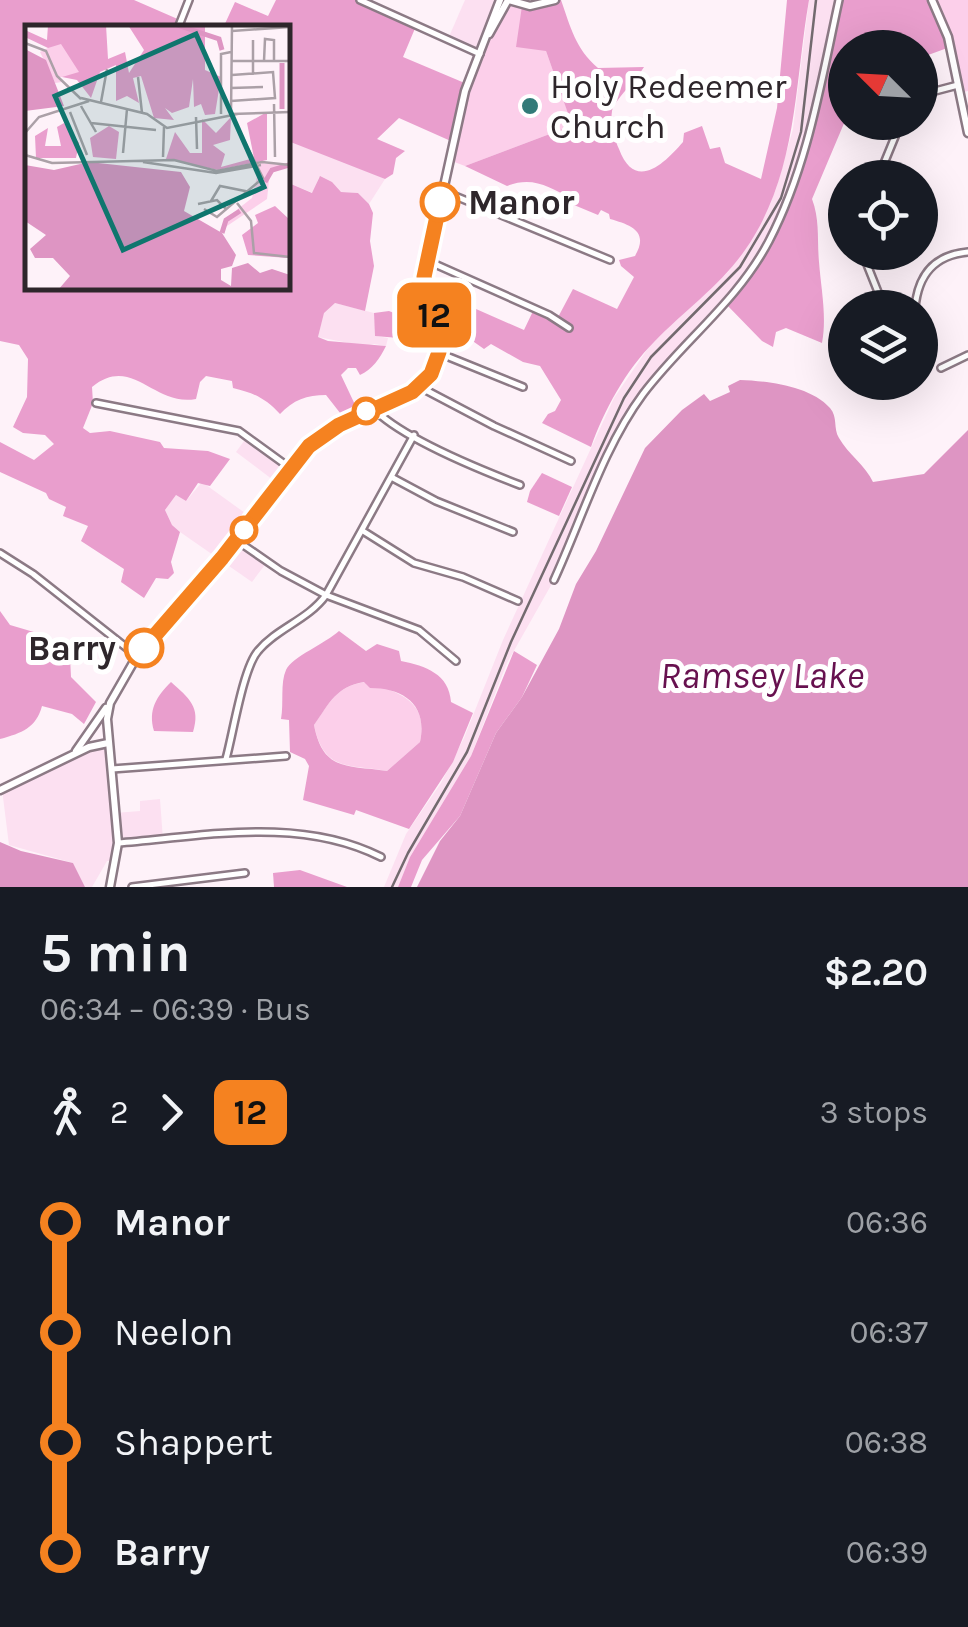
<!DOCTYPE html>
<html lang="en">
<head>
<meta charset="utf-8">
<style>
	:root { --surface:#171b24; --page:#242831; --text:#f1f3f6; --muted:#9ea1a6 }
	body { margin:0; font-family:Karla,sans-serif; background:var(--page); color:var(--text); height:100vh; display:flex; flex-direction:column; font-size:38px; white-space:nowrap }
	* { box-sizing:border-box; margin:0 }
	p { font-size:32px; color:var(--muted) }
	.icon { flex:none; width:55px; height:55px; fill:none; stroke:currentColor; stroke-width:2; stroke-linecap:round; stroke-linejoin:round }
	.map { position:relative; height:887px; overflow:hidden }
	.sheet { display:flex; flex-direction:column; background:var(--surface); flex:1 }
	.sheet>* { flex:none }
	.badge { padding:0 20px; border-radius:15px; font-size:35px; line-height:65px }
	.needle { width:65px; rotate:294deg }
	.fabs { position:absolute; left:828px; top:30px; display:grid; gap:20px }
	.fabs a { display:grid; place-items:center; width:110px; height:110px; border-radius:50%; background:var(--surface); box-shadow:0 10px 40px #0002; font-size:50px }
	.map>.badge { position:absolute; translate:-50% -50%; box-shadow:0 0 0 5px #fff }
	.legs { display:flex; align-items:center; gap:15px; height:110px; padding:0 40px; font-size:32px }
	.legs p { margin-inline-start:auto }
	.summary { display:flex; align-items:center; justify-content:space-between; height:170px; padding:0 40px }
	h1 { font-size:55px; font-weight:700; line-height:75px }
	ul { padding:0 40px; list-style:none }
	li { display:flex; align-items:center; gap:35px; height:110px; font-size:38px }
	li i { display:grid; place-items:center; width:15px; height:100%; margin:0 12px; background:currentColor }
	li i::after { content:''; width:25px; height:25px; margin:-12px; border:8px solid; border-radius:50%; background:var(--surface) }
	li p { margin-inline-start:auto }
	li:first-child i { background:linear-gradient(#0000 50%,currentColor 0) }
	li:last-child i { background:linear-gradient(currentColor 50%,#0000 0) }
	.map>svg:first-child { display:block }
	.built { fill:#fce0f1 }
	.green { fill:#fccfea }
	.forest { fill:#e99ecd; fill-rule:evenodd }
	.water { fill:#de95c3 }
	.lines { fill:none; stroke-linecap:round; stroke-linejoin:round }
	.street-casing { stroke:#8c7a85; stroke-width:10 }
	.secondary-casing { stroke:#8c7a85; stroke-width:11 }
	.street { stroke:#fff; stroke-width:5 }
	.secondary { stroke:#fff; stroke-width:6 }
	.rail { stroke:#736a6f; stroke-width:2.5 }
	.line-1-casing { stroke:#fff; stroke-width:22 }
	.line-1 { stroke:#f58220; stroke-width:15 }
	.poi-dot { fill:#327a78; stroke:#fff; stroke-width:4 }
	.stop-1-dot { fill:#fff; stroke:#f58220; stroke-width:5 }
	.labels { text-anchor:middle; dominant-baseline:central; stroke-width:10; stroke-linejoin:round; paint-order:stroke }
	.poi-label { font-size:35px; fill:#2e262b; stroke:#fff; text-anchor:start }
	.stop-label { font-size:35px; font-weight:bold; fill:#2e262b; stroke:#fff; text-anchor:start }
	.water-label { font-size:38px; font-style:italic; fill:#67114f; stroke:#fff }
	.inset-river { fill:none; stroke:#de95c3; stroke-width:5 }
	.inset-road { fill:none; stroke:#aba0a7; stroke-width:2.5 }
	.view { fill:#0f766e; fill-opacity:0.15; stroke:#0f766e; stroke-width:5 }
	.inset-edge { fill:none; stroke:#2e262b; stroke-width:5 }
</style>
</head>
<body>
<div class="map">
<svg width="968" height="887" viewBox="0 0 968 887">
	<rect width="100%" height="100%" fill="#fef2f9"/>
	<g class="built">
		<path d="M465,0H499L480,54L448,39Z"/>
		<path d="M809,0H838L801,161L780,219L735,294L652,383L633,409L554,580L507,663L471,756L410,857L398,887H384L406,834L441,783L464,738L503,640L614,398L651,344L728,272L760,224L776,189L793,129Z"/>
		<path d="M289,139L347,162L385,179L369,204L358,193L341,192L319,177L313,193L291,184L288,179Z"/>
		<path d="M335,303L374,313L376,336L388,338L386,346L374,344L364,346L318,337L324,312Z"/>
		<path d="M247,437L289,468L277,483L236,452Z"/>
		<path d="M202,482L252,518L236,540L267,562L252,582L180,532L172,525L165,510L176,495L186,501Z"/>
		<path d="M108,743L115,813L140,811V801L160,799L163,840L118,843L116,861H107L92,887H85L73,863L9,845L2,789L89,747Z"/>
	</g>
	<g class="green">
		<path d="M508,0L522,6V14L546,51L571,121L563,129L465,166L449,160L465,91L488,34L495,29Z"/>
		<path d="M931,0H968V91L960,93L948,37Z"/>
		<path d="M365,682C397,692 429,699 420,742L387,771C348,764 324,772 314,725C329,703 337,686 365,682Z"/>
	</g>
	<g class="forest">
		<path d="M0,0H134L196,27L28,28V288H288V179L291,184L312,193L320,176L332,182L341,192L358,193L369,204L373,213L370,241L374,266L365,311L335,303L324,313L318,337L328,341L386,346C380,358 372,370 360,375L356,368H348L341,375L358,411L344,418L326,395C307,395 293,400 280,414C265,398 254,393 233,388L232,381L206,376L200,382L196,399C153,407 133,354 92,387L93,403L83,428L90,433L110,431L160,442L164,448L208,451L230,459L210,486L198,483L186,501L176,495L165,510L172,525L180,532L171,562L174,573L168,579L156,578L144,598L121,582L124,569L81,541L88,526L63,516L66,507L49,499L46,493L0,472V442L34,460L54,444L45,435L23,433L13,427L27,397L28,359L19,345L0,341Z"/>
		<path d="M276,0H359L416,26L403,57L467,84L453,142L399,118L377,139L405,151L396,158L393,174L385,179L288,141V28H223L235,2L268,16Z"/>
		<path d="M561,0C571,28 575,48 598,68L644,67C637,79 614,101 612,111C610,125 614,137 619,149C635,192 664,164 683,142L684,133L702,126L710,149L720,147L725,163L761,179L777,108L787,0H809C794,86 798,174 745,250C721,285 684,311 654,342C626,370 604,410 591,447L542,423L548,414L555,411L561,400L540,366L523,362L491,344L484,349L467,337L470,324L467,313L476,309L524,330L534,309L556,321L573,289L617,309L634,277L621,266L619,260L635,256C649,232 632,225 610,219L609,214L601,210L598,215L574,205L572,199C549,187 533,176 507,186L465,166L563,129L571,122L546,51L516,47L522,6Z"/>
		<path d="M838,0H931L950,47L920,58V48H845V121L812,199C820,220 817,240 819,262C821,289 827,316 822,343L786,328L776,332L773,347L762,341L726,304L767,244L801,161Z"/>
		<path d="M389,311L404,317L399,338L375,336L374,313Z"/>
		<path d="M542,473L572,487L559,516L527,502L530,491Z"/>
		<path d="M0,611L10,625L44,635L49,649L70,657L71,677L96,702L84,724L72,714L42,706C36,728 22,733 0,739Z"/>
		<path d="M339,631L366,651L377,644L399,651L401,661C426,666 449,674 451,702L473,713L453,762L409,829L356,810L354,815L303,800L309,766L305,759L290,752L289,720L281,719C284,704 280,683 286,670C292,657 326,643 339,631ZM364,682L370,688C404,688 428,705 420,742L387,771C348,765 323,772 314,725C330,702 336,687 364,682Z"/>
		<path d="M514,651L537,665L522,697L496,733L460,816L422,860L411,887H398L410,857L471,756Z"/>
		<path d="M171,682C189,698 201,707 193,732L154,731C148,710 156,697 171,682Z"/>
		<path d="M300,870L347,887H274L273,873Z"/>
	</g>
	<g class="water">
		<path d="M740,380C768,381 810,386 830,408C838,417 833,429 839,438C848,454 866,466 873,482L924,474L968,430V887H417L440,841L460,816L496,733L522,697L559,629L576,584L596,551L645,448L682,410L704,394L710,401L730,392L728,386Z"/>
		<path d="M0,842L21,851L73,863L85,887H0Z"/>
	</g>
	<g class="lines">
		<g class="street-casing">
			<g id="street">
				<path d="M360,0L480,54"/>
				<path d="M178,28L189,0"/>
				<path d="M920,95L958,85"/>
				<path d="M878,178L901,122"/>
				<path d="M443,191L610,260"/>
				<path d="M862,252L882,302L891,308"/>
				<path d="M428,261L549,315L569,328"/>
				<path d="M915,308C918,275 934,255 968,252"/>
				<path d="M439,353L523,387"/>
				<path d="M941,368L968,355"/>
				<path d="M901,385L903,382"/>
				<path d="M418,386L494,426L571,461"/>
				<path d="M96,403L239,431L290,468"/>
				<path d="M373,408C400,437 481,470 520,485"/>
				<path d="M393,478L436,501L513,532"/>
				<path d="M363,531L414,563L463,577L518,601"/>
				<path d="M236,540L281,571L326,595L419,630L456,661"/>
				<path d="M0,553L33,574L137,656"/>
				<path d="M554,580C582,519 603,448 643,394C684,340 737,302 769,241C808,166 821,82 839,0"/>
				<path d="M226,759C233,734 243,668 258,651C277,628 308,620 326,595L414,435"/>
				<path d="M112,769L286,756"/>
				<path d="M118,843C205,836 300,816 381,857"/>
				<path d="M132,887L245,873"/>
			</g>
		</g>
		<g class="secondary-casing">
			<g id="secondary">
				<path d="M509,0L530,6L555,0"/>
				<path d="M932,0L948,37L968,133"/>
				<path d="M489,34L508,0"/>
				<path d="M76,751L106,708"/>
				<path d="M0,790L89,747L108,743"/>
				<path d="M110,887L118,843L107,719L110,703L137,656L222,558L309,446L339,425L412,391L431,374L439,353L440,336L424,277L465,91L500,0"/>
			</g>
		</g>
		<use href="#street" class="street"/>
		<use href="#secondary" class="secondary"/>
		<path class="rail" d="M392,887L408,853L467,752L511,642L624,398L651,357L740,267L781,198L801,132L816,0"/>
	</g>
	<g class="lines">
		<g class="line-1-casing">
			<path id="line-1" d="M144,648L222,558L309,446L339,425L412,392L431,374L439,352L440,336L424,277L440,202"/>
		</g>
		<use href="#line-1" class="line-1"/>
	</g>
	<circle class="poi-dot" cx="530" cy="106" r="10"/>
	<g class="stop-1-dot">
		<circle cx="440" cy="202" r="18"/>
		<circle cx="366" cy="411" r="12"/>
		<circle cx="244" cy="530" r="12"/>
		<circle cx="144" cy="648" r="18"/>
	</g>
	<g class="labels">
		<g class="poi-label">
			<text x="550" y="86">Holy Redeemer<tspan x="550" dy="40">Church</tspan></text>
		</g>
		<g class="stop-label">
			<text x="468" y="202">Manor</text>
			<text x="116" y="648" text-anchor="end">Barry</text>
		</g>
		<g class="water-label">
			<text x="762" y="675">Ramsey Lake</text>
		</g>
	</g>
	<g transform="translate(25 25)">
		<rect width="265" height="265" fill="#fef2f9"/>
		<path d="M23,0L73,52H34L37,57L30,58L15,27L23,23ZM235,138L264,140L245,147L242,174L199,203L200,194L227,173Z" fill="#fccfea"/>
		<path d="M23,0H81L83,34L100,27L104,48L119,25L103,0H180V45L196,52L190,89L180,90L176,79L169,82L168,54L164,82L147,88L140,83L149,95L129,93L116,51L108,53L114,78L102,71L91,76V40L75,47L66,73L52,55L37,52L54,47L36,19L23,23L0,12V5L22,15ZM242,87V135L193,145L141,134L150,107L165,128H177V94L191,108L206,92L205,115L188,120L200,129L196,142L229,133L222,98ZM39,98L54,118L51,133H11L10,111L23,103L20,121H36L32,102ZM84,101L94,107L91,134L68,132L65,113ZM250,181L265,195L263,233L223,230L217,210L233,198L230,190Z" fill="#e99ecd"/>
		<path d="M0,24L21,35L39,81L0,86ZM64,137L156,147L165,162L159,186L197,208L211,230L207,241L196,244V255L206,261L207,243L223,238L235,248L247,244L265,250V265H33L45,251L28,233H10L5,224L21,210L0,196V140L29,145Z" fill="#de95c3"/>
		<path class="inset-river" d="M152,0L194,14L197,25M257,84V38M240,157L247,145L264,140M197,208L201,195L215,186"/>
		<path class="inset-road" d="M207,6L265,2M0,18L21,26L32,51L56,74M206,36H265M239,36L240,14L249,15V36M228,50V15M113,52L117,88M206,63L238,62M56,73L122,89L142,103L213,89M206,76L250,73L248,47L207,50M76,77L82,44M249,79L250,132M56,81L71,107M45,87L62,130M196,89V29L206,27M206,89L207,0M207,89L265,87M171,92L172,124M66,98L131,105M0,108L14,92L64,76M98,128L102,84M0,130L27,138L149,135L192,146L237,137L265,140M138,132L139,102M118,137L191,148L236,140M186,176L195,161L225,167M212,178L226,196L229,228L265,232M173,179L192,175L202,185M179,184L192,192L238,153L206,89"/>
		<path class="view" d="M171,9L239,162L98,225L30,71Z"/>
		<rect width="265" height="265" class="inset-edge"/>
	</g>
</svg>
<div class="fabs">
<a><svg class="needle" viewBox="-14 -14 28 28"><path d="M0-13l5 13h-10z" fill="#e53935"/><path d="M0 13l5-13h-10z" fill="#9ea1a6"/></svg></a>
<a><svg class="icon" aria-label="locate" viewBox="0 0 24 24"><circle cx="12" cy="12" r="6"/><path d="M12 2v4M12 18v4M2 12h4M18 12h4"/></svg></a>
<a><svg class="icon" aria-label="layers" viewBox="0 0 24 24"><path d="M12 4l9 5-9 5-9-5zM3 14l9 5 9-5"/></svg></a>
</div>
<b class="badge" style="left:434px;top:315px;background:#f58220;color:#111">12</b>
</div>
<section class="sheet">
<div class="summary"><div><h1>5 min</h1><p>06:34 – 06:39 · Bus</p></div><b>$2.20</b></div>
<div class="legs"><svg class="icon" aria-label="walk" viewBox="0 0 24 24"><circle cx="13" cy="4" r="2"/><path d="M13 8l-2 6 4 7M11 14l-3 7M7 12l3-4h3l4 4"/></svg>2<svg class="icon" aria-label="forward" viewBox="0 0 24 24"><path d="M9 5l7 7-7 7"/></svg><b class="badge" style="background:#f58220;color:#111">12</b><p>3 stops</p></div>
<ul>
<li><i style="color:#f58220"></i><b>Manor</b><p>06:36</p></li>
<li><i style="color:#f58220"></i><span>Neelon</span><p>06:37</p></li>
<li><i style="color:#f58220"></i><span>Shappert</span><p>06:38</p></li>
<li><i style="color:#f58220"></i><b>Barry</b><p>06:39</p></li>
</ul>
</section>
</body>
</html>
